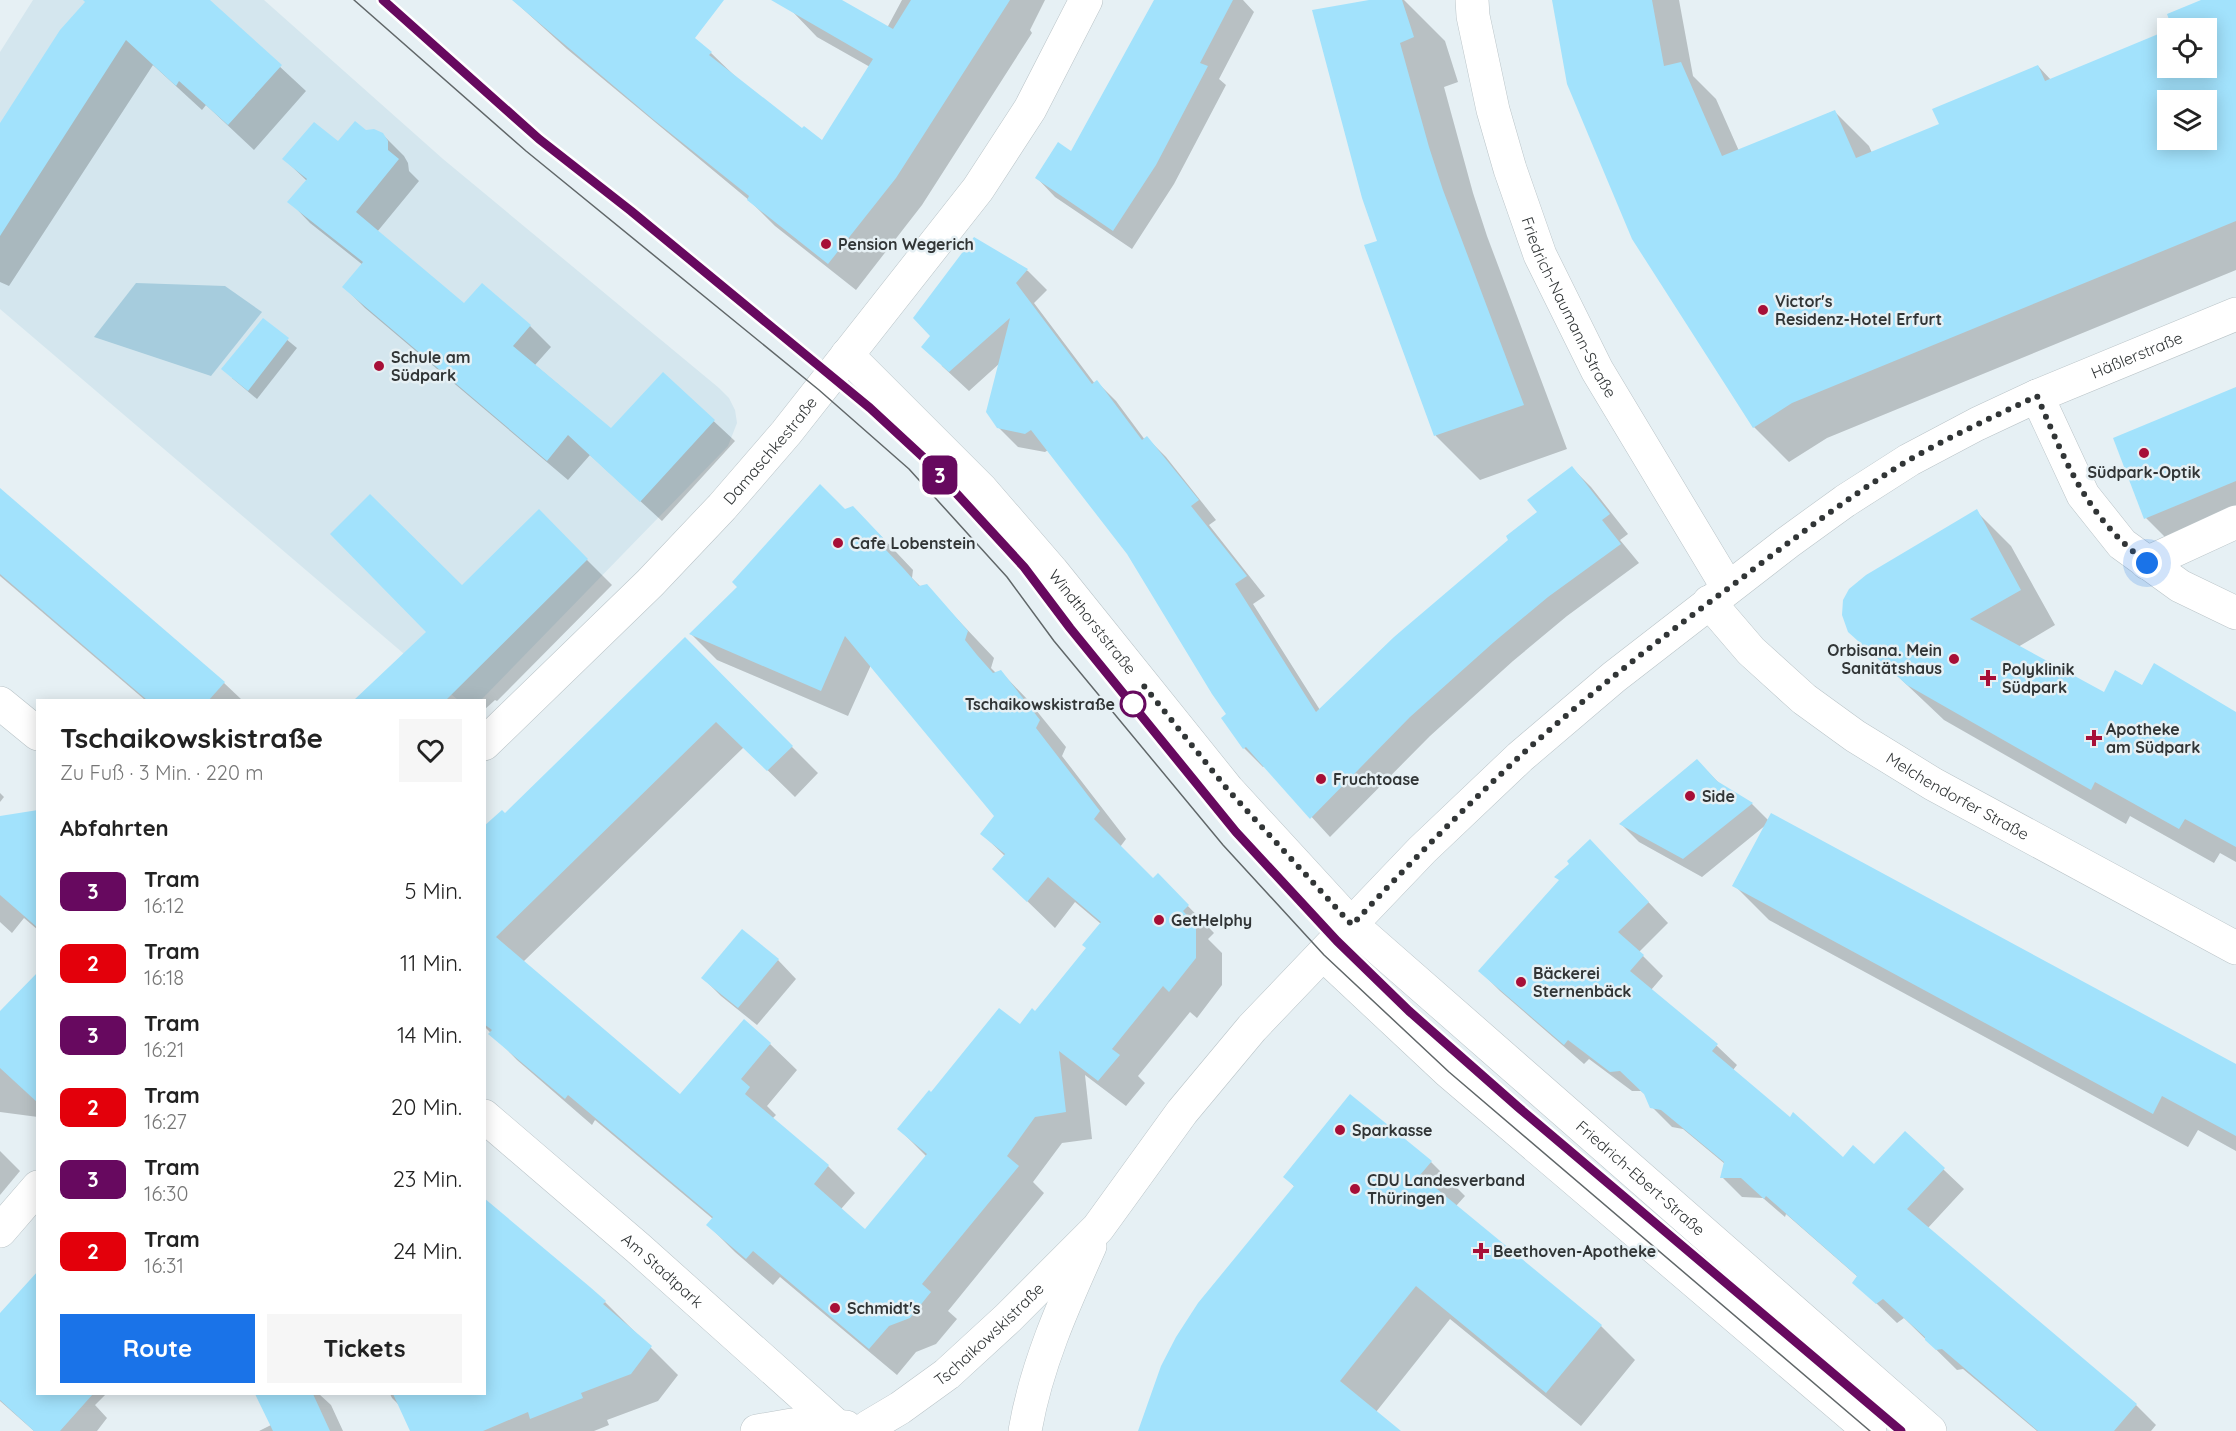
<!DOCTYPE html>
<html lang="de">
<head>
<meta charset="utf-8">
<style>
	:root { --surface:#fff; --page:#f6f6f6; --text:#222; --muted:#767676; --accent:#1a73e8 }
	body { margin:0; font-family:Quicksand,sans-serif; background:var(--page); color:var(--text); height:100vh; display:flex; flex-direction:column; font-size:22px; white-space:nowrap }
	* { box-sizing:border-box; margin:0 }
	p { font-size:20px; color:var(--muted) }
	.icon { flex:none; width:33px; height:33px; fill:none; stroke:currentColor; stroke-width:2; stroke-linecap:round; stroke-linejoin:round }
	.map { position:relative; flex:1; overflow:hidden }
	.details { position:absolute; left:36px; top:699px; width:450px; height:696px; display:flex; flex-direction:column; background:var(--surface); border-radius:0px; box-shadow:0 3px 15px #0003 }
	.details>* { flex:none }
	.badge { padding:0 12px; border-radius:9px; font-size:21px; line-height:39px }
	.fabs { position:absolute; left:2157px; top:18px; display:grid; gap:12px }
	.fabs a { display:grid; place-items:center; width:60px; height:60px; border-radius:0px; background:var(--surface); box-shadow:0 3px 15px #0003; font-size:30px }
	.you { position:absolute; width:30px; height:30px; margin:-15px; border:4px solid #fff; border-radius:50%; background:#1a73e8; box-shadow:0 0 0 9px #1a73e833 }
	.map>.badge { position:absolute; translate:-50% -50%; box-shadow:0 0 0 3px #fff }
	h2 { padding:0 24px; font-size:22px; line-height:54px }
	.round { display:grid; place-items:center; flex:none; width:63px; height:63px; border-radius:0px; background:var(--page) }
	.headline { display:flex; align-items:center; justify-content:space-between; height:102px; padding:0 24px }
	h1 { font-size:28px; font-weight:800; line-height:45px }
	.primary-button { display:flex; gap:12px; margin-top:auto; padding:12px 24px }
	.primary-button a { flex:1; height:69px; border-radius:0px; background:var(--accent); color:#fff; font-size:24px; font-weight:800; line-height:69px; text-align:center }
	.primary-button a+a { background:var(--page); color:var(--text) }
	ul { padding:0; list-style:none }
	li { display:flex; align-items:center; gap:18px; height:72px; padding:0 24px }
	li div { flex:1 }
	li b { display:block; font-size:22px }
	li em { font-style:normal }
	li .badge { min-width:66px; font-weight:700; text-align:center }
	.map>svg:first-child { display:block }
	.built { fill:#d4e6ee }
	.green { fill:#a6ccdd }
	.shadow { fill:#0003; fill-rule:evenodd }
	.building { fill:#a2e2fc; fill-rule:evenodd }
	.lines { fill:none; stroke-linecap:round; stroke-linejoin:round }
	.minor-casing { stroke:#bac4c8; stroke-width:34 }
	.minor { stroke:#fff; stroke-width:33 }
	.tram { stroke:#616769; stroke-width:1.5 }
	.line-casing { stroke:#fff; stroke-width:14 }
	.line { stroke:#67095f; stroke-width:9 }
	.walk { stroke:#313536; stroke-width:6; stroke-dasharray:0 10.8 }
	.poi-dot { fill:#a70f37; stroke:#e6f0f4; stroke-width:2 }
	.stop-dot { fill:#fff; stroke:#67095f; stroke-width:3 }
	.labels { text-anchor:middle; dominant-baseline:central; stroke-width:5; stroke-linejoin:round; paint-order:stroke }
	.poi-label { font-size:16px; font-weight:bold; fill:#313536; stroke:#e6f0f4; text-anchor:start }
	.street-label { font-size:16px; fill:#313536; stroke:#e6f0f4 }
	.stop-label { font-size:16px; font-weight:bold; fill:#313536; stroke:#e6f0f4; text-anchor:end }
</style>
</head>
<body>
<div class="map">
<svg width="2236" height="1431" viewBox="0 0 2236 1431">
	<rect width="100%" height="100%" fill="#e6f0f4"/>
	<path class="built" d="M33,0H264L443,159L719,388L729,398L735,410L737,423L728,446L481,700H458L0,309V52Z"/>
	<path class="green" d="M136,283L225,286L262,312L211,376L94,337Z"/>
	<g class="shadow">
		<path d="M97,0H208L306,91L254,150L206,105L202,110L153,65L9,286L0,282V126Z"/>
		<path d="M513,0H648L711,53L739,80L803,130L822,142L870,67L817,37L791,10L797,0H837L887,28L902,0H1045L1030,30L1032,33L922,205L856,290L775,226L750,201L567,49Z"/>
		<path d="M1156,0H1243L1254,12L1219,79L1226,85L1174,184L1132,249L1055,197L1037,178L1072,153Z"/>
		<path d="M1378,0H1404L1445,41L1458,82L1444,87L1473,193L1487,236L1567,449L1480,480L1436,436L1366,246L1379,242Z"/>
		<path d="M1553,0H1679L1693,76L1716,99L1739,151L1834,111L1869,146L1872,153L1941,125L2038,66L2051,80L2168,68H2206V28H2175L2169,14L2204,0H2236V270L1827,438L1789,462L1754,427ZM2168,100H2206V140H2168Z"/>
		<path d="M365,131L382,134L404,156L408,163L409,171L419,181L377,232L464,305L530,326L551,347L535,365L612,430L663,374L735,441L662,521L590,455L568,480L365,308L344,287L363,265L310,223L290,202L307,181L284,159L338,143Z"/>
		<path d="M975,239L1028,271L1047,290L1034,303L1095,384L1097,382L1116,401L1145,440L1147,438L1166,457L1216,520L1209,525L1265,596L1253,604L1320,710L1510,540L1539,512L1572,468L1591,487L1628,534L1620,540L1639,563L1567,616L1513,661L1430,736L1330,837L1265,766L1263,767L1244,748L1228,714L1128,553L1048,450L1045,452L1018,447L998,427L1000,363L969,391L942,366L932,336Z"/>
		<path d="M263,320L297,348L257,399L232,378Z"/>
		<path d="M2236,388V530L2181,553L2146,518Z"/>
		<path d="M0,490L224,683L242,700H145L0,576Z"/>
		<path d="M845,511L880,535L913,570L912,578L921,587L926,586L994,658L991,668L996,673L1001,672L1027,699L1066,747L1062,756L1126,839L1120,847L1153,880L1184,902L1214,933L1208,939L1222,953V985L1197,1018L1190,1012L1138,1076L1145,1083L1126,1106L1085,1075L1092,1139L1062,1143L1033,1182L1044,1193L948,1311L957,1319L936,1344L916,1352L897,1375L780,1277L773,1285L735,1252L708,1225L713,1219L595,1120L592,1125L517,1060L484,1026V836L685,640L818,773L795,797L744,747L523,962L681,1096L770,1044L797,1070L767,1106L776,1115L772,1119L828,1166L855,1193L841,1209L865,1231L927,1157L899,1129L931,1094L1035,1013L1088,948L1101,924L1075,902L1055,928L994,869L1005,856L982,834L996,816L871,665L848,716L717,660L691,634Z"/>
		<path d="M1976,511L2011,546L2055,625L2018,647L2105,694L2143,687L2236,713V862L2220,853L2214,863L2130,816L2126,824L1944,720L1850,631Z"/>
		<path d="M539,512L612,585L497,701L495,700L484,710V700H356L428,632L462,587Z"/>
		<path d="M1697,761L1721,785L1752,804L1769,821L2236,1066V1151L2198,1130L2188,1147L1769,920L1734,885L1767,824L1702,877L1639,842L1621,824Z"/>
		<path d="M0,793L4,797L0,802Z"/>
		<path d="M38,811V930L24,918L12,933L0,922V817Z"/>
		<path d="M1610,861L1668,923L1639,952L1663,976L1651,990L1717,1046L1737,1065L1733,1070L1791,1119L1844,1159L1874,1166L1905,1133L1964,1189L1927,1229L2136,1405L2156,1425L2151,1431H2037L1963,1369L1957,1370L1904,1318L1897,1323L1854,1282L1858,1277L1786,1214L1785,1217L1763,1198L1742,1197L1722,1177L1725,1164L1683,1129L1672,1127L1652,1107L1647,1096L1641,1091H1632L1589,1059L1584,1064L1500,991L1480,971Z"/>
		<path d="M778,960L796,979L757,1025L721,996L703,978Z"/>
		<path d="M38,975V1117L0,1112V1013Z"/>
		<path d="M0,1151L20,1171L0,1195Z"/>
		<path d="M1431,1162L1465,1196L1456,1206L1601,1326L1635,1360L1581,1426L1450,1319L1376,1412L1399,1431H1139L1295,1187L1285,1177Z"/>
		<path d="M605,1302L678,1375L658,1401L607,1420L609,1425L594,1431H411L400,1406L392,1398L390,1394H484Z"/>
		<path d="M0,1315L38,1394H106L95,1405L107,1418L97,1431H34L0,1401Z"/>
		<path d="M273,1394H319L331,1405L343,1431H259L271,1425L260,1400Z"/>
	</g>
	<g class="building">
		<path d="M83,0H210L282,65L228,125L179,81L176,86L126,40L0,236V123L60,30L85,2Z"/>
		<path d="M512,0H724L695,38L712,52L709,55L802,128L804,126L822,140L873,59L771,0H842L893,29L911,0H1010L896,178L828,264L747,200L749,196L654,120Z"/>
		<path d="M1154,0H1233L1200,63L1208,66L1156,165L1113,231L1035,178L1058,142L1071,151Z"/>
		<path d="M1369,0H1402L1414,37L1400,43L1429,147L1443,190L1524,405L1434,436L1364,245L1377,241L1362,198L1312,10Z"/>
		<path d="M1552,0H1652L1664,66L1681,62L1722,156L1835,110L1856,158L1939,124L1932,109L2038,65L2045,81L2168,30V68H2206V28H2172L2167,14L2201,0H2236V221L1792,403L1753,428L1632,239L1567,84ZM2168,100H2206V140H2168Z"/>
		<path d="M355,121L366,130L374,129L383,133L388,141V150L399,159L356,212L464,303L482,283L531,325L513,346L611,428L663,372L715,420L640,502L568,435L547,461L342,287L363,262L287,202L307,179L282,159L314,122L338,141Z"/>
		<path d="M974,237L1028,269L1016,283L1092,384L1097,380L1142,440L1147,436L1199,500L1191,506L1247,576L1235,584L1316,712L1394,637L1508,540L1506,536L1537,512L1527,500L1572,466L1610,514L1602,520L1621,544L1548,597L1494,642L1410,717L1310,819L1246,747L1243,749L1221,718L1226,714L1212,694L1127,554L1031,430L1025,434L997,428L986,412L1010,318L949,372L921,347L930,336L913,318Z"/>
		<path d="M263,318L289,338L248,391L221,369Z"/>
		<path d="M2236,387V481L2144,519L2113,438Z"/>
		<path d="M820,484L845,509L853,506L887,542L886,550L904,569L919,586L927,584L968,631L965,640L977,655L993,673L1001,670L1040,720L1036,728L1100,811L1094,819L1153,878L1158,873L1189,905L1183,911L1196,925V958L1169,992L1163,986L1112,1049L1120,1055L1098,1081L1059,1051L1066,1112L1035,1117L1007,1156L1019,1166L922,1284L931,1292L910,1318L889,1326L869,1349L753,1251L746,1259L706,1225L713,1217L568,1095L565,1099L488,1034L492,1030L484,1024V826L502,810L505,813L685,637L793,746L767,771L716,722L496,937L680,1094L744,1019L771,1043L741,1079L750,1087L745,1094L829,1165L814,1184L865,1229L927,1154L897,1129L929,1090L931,1092L999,1008L1020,1024L1032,1008L1035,1011L1086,948L1082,945L1101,922L1048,877L1027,902L992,869L1005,854L980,834L994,816L845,636L821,691L689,634L737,587L732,582Z"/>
		<path d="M0,488L225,682L209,700H147L0,574Z"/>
		<path d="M370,494L462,585L539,509L588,559L446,700H354L426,632L330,534Z"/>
		<path d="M1977,509L2021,590L1970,619L2104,692L2115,670L2142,685L2154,663L2236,712V847L2185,819L2179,829L2095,782L2091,790L1907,685L1848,632L1842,615L1843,600L1849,589L1866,575Z"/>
		<path d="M1697,759L1717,781L1753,803L1683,859L1619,824Z"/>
		<path d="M38,810V928L0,895V816Z"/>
		<path d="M1771,813L2236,1064V1136L2162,1096L2153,1114L1732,886Z"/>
		<path d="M1590,839L1649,902L1618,932L1644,955L1630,971L1718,1044L1712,1051L1790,1117L1793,1112L1843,1157L1853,1145L1874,1164L1905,1131L1945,1168L1907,1209L2137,1404L2114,1431H2038L1942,1349L1936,1350L1925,1340V1337L1883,1299L1876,1304L1852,1283L1857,1276L1766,1196L1764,1199L1741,1178H1720L1724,1162L1661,1110L1650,1108L1644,1094L1620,1071L1610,1072L1568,1040L1564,1045L1478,971L1559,880L1554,877L1569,864L1567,861Z"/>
		<path d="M742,929L779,959L738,1008L701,978Z"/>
		<path d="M38,972V1103L0,1068V1011Z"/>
		<path d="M1350,1094L1432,1161L1420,1175L1602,1325L1546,1393L1416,1286L1340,1381L1401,1431H1138L1161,1366L1176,1337L1198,1303L1294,1186L1283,1177Z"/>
		<path d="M484,1198L590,1287L606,1301L603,1304L652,1346L631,1374L581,1393L583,1398L530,1419L528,1412L483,1431H410L393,1394H484Z"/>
		<path d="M38,1271V1394H93L60,1431H34L0,1400V1313Z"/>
		<path d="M255,1394H313L330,1431H273Z"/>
	</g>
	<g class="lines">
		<g class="minor-casing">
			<g id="minor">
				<path id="s1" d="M1472,0L1473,16L1493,110L1510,169L1540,255L1597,370L1728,588"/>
				<path id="s2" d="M847,355L982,490L1052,571L1228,790L1352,925L1930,1431"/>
				<path d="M2037,396L2083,495L2122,544L2180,586L2236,613"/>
				<path d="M2147,563L2236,522"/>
				<path id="s3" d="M1709,602L1751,651L1804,699L1855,736L1933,784L2236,948"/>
				<path d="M0,703L38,734"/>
				<path id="s4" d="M484,744L650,583L722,507L786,433L978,189L1030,109L1086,0"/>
				<path d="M1324,955L1449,1072L1870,1431"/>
				<path id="s5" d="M484,1116L638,1248L838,1427"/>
				<path d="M0,1231L38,1187"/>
				<path id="s6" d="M868,1427L900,1408L947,1374L1008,1318L1098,1228L1182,1112L1252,1028L1422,850L1520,757L1614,677L1787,543L1845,501L1909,460L1977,424L2037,396L2236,314"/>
				<path d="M757,1431L792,1425L846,1427"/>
				<path d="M1025,1431C1036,1366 1063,1306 1090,1246"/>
			</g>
		</g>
		<use href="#minor" class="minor"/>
		<g class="tram">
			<path d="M354,0L526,151L819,390L909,469L1007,577L1054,641L1223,845L1324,955L1449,1072L1870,1431"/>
			<path d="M383,0L539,139L631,211L870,408L923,457L1024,567L1070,628L1236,832L1337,941L1409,1011L1518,1107L1901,1431"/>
		</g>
	</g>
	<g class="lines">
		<g class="line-casing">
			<path id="line" d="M383,0L539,139L631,211L870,408L923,457L1024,567L1070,628L1236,832L1337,941L1409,1011L1518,1107L1901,1431"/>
		</g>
		<use href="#line" class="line"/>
		<path class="walk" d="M1133,704L1144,686L1228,790L1352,925C1405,868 1460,812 1518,758C1585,697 1657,641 1730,587C1788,543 1845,499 1907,461C1949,437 1993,417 2037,396C2067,465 2086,516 2147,563"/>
	</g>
	<g class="poi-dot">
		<circle cx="826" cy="244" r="6"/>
		<circle cx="1763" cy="310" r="6"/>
		<circle cx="379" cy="366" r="6"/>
		<circle cx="2144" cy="453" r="6"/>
		<circle cx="838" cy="543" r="6"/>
		<circle cx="1954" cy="659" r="6"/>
		<path d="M1985 669h6v6h6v6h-6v6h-6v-6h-6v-6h6z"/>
		<path d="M2091 729h6v6h6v6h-6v6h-6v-6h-6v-6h6z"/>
		<circle cx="1321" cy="779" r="6"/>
		<circle cx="1690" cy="796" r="6"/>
		<circle cx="1159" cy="920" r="6"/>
		<circle cx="1521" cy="982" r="6"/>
		<circle cx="1340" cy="1130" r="6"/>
		<circle cx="1355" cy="1189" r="6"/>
		<path d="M1478 1242h6v6h6v6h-6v6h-6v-6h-6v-6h6z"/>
		<circle cx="835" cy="1308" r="6"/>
	</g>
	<circle class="stop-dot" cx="1133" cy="704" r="12"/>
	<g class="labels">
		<g class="poi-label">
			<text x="838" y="244">Pension Wegerich</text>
			<text x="1775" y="301">Victor's<tspan x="1775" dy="18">Residenz-Hotel Erfurt</tspan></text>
			<text x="391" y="357">Schule am<tspan x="391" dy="18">Südpark</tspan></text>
			<text x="2144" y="472" text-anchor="middle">Südpark-Optik</text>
			<text x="850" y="543">Cafe Lobenstein</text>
			<text x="1942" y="650" text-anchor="end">Orbisana. Mein<tspan x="1942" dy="18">Sanitätshaus</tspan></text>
			<text x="2002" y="669">Polyklinik<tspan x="2002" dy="18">Südpark</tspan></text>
			<text x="2106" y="729">Apotheke<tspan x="2106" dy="18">am Südpark</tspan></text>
			<text x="1333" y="779">Fruchtoase</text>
			<text x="1702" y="796">Side</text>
			<text x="1171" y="920">GetHelphy</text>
			<text x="1533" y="973">Bäckerei<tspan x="1533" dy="18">Sternenbäck</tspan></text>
			<text x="1352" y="1130">Sparkasse</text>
			<text x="1367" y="1180">CDU Landesverband<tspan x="1367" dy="18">Thüringen</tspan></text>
			<text x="1493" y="1251">Beethoven-Apotheke</text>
			<text x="847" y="1308">Schmidt's</text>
		</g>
		<g class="street-label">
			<text stroke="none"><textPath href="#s1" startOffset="324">Friedrich-Naumann-Straße</textPath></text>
			<text stroke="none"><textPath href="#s6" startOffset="1680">Häßlerstraße</textPath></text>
			<text stroke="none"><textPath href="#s4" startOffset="410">Damaschkestraße</textPath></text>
			<text stroke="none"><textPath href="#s2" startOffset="363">Windthorststraße</textPath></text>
			<text stroke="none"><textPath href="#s3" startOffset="318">Melchendorfer Straße</textPath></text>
			<text stroke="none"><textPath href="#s2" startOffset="1146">Friedrich-Ebert-Straße</textPath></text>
			<text stroke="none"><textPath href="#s5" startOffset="236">Am Stadtpark</textPath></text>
			<text stroke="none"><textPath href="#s6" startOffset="153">Tschaikowskistraße</textPath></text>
		</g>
		<g class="stop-label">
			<text x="1115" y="704">Tschaikowskistraße</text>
		</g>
	</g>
</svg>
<div class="fabs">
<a><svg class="icon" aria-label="locate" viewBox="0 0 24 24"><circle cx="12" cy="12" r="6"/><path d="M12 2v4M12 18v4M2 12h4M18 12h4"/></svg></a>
<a><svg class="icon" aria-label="layers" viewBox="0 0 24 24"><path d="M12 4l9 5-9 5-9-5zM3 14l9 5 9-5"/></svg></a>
</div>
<div class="you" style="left:2147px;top:563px"></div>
<b class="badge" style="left:940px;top:475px;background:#67095f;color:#fff">3</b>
<section class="details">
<div class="headline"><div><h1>Tschaikowskistraße</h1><p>Zu Fuß · 3 Min. · 220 m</p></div><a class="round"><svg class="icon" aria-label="heart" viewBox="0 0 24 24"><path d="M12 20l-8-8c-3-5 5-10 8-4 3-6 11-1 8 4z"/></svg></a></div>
<h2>Abfahrten</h2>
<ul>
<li><span class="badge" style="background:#67095f;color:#fff">3</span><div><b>Tram</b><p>16:12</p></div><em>5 Min.</em></li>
<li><span class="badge" style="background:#e3000b;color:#fff">2</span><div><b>Tram</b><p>16:18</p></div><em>11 Min.</em></li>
<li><span class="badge" style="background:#67095f;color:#fff">3</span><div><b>Tram</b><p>16:21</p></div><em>14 Min.</em></li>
<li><span class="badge" style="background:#e3000b;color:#fff">2</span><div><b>Tram</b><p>16:27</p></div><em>20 Min.</em></li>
<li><span class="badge" style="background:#67095f;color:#fff">3</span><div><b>Tram</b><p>16:30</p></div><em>23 Min.</em></li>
<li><span class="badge" style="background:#e3000b;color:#fff">2</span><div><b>Tram</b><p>16:31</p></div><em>24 Min.</em></li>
</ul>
<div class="primary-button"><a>Route</a><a>Tickets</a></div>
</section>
</div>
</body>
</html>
